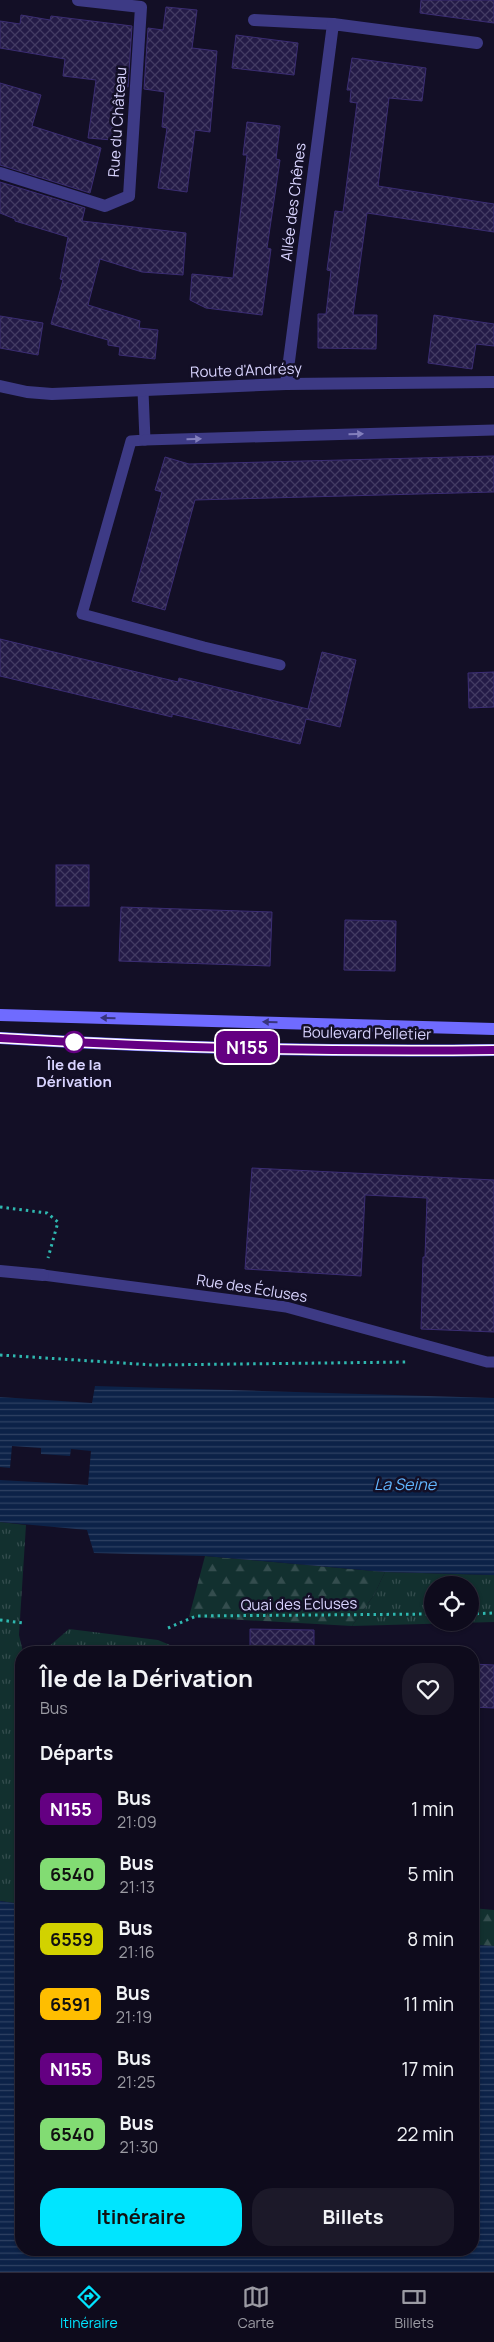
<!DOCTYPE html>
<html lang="fr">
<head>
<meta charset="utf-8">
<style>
	:root { --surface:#0e0b1c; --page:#1c1929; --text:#f1f3f6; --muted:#9b9ba3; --line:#2e2b3b; --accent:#00e5ff }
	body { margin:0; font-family:Manrope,sans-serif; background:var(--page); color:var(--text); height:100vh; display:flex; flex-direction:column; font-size:19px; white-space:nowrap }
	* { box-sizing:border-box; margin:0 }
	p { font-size:16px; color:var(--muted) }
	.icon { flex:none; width:28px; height:28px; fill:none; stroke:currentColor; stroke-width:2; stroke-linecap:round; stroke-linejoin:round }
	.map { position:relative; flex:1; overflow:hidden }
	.side { position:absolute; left:15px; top:1646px; width:464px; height:610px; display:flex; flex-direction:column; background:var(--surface); border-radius:20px; box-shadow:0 1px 4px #0004,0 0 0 1px var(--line) }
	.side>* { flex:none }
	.badge { padding:0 10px; border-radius:8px; font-size:18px; line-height:32px }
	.buttons { position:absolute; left:424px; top:1576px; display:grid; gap:10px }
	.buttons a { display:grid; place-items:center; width:55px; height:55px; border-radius:50%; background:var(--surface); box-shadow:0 1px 4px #0004,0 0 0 1px var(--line); font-size:25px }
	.map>.badge { position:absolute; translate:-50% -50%; box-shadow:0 0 0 2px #fff }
	h2 { padding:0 25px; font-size:19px; line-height:45px }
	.round { display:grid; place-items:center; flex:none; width:52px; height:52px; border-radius:20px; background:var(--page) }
	.headline { display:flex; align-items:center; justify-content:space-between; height:85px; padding:0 25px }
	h1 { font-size:24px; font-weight:700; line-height:38px }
	.primary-button { display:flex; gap:10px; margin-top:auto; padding:10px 25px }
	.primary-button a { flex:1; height:58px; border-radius:20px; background:var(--accent); color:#111; font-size:20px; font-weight:700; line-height:58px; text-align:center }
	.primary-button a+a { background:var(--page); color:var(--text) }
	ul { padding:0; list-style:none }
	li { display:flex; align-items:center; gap:15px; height:65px; padding:0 25px }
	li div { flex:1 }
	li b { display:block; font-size:19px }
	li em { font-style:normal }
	li .badge { min-width:55px; font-weight:700; text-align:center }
	.menu { display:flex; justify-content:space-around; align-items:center; height:70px; border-top:1px solid var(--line); background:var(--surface); font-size:14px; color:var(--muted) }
	.menu a { display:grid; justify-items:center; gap:2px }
	.menu .current { color:var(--accent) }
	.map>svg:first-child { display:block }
	.grass { fill:url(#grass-tufts); fill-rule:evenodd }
	.forest { fill:url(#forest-firs) }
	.water { fill:url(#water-rules) }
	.building { fill:url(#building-cross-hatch); stroke:#3b2d73 }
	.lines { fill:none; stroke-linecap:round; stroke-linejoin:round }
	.path { stroke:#2fb8b0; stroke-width:3; stroke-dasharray:2.5 4; stroke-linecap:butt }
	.service { stroke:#3d3a85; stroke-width:11 }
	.minor { stroke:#3d3a85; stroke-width:12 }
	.tertiary { stroke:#3d3a85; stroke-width:12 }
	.secondary { stroke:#6f6bff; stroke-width:12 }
	.oneway { fill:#837fbc }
	.oneway2 { fill:#38347d }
	.line-casing { stroke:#fff; stroke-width:11 }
	.line { stroke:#640082; stroke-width:8 }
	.stop-dot { fill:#fff; stroke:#640082; stroke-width:2.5 }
	.labels { text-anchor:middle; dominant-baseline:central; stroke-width:5; stroke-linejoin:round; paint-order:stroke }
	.street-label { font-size:15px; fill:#d9d4ff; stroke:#130f26 }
	.stop-label { font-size:15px; font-weight:bold; fill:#d9d4ff; stroke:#130f26 }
	.water-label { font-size:16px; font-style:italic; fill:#62b6ff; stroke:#130f26 }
</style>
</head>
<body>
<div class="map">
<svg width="494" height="2272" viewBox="0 0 494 2272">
	<defs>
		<pattern id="grass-tufts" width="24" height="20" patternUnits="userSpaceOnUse" patternTransform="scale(1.25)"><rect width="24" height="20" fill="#12302f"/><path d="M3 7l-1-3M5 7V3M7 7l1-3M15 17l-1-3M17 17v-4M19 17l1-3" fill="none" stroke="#344d4e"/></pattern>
		<pattern id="forest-firs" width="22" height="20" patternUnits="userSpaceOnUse" patternTransform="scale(1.25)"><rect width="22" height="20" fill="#12302f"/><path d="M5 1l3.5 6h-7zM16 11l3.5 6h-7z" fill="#344d4e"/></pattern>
		<pattern id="water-rules" width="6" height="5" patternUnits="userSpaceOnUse" patternTransform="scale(1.25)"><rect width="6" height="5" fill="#0c2248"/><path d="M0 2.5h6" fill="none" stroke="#2f4163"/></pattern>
		<pattern id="building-cross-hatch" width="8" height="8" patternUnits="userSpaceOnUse" patternTransform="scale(1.25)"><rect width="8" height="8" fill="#241b47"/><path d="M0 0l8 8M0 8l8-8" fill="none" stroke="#433b63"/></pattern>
	</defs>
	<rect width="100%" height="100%" fill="#130f26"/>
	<g class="grass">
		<path d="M0,1522L26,1525L19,1635L23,1652H21V1904L0,1901Z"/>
		<path d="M385,1572L494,1575V1622L352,1626L374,1595ZM432,1585H470V1622H432Z"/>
		<path d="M69,1629L158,1640L170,1645L176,1652H36L47,1648Z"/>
	</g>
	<g class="forest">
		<path d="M205,1556L385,1572L374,1595L352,1626L189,1617Z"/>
		<path d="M472,1908L494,1910V1946L473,1945Z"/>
	</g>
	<g class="water">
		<path d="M95,1386L494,1398V1575L385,1572L205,1556L94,1553L87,1530L0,1522V1480L88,1485L91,1451L71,1449L70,1456L41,1454V1448L12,1446L10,1468L0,1467V1397L92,1403Z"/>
		<path d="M0,1901L21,1904V2250H472L473,1945L494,1946V2272H0Z"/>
	</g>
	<g class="building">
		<path d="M421,0H494V23L420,13Z"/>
		<path d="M166,7L197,10L192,48L217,51L210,132L195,130L187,192L158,188L167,128L162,127L165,92L144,89L148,28L163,30Z"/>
		<path d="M21,15L50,20L51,16L132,26L128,87L119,86L112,140L88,138L96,80L63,76L65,59L0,48V21L20,24Z"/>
		<path d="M236,35L298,43L294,75L232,68Z"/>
		<path d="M352,58L426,68L422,101L389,98L378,186L494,204V232L367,213L353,315H377L376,349L318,348V314H326L331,271L327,270L335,211L343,212L357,103L350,102L351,90H347Z"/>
		<path d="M0,83L41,95L32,126L101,148L90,193L0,165Z"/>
		<path d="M247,122L280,126L276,159L280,160L267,248L271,249L262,315L206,308L190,300L192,274L233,278L247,155H243Z"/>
		<path d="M0,182L85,208L82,221L186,233L183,275L142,272L100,259L88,305L140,321L139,328L158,330L155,359L119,355L120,347L108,345V340L51,324L63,280L60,279L68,237L15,221V219L0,213Z"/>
		<path d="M434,315L494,324V346L476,344L472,369L428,363Z"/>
		<path d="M0,316L43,323L38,355L0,348Z"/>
		<path d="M494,456V492L195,500L165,610L132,601L162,492L155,490L165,457L189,464Z"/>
		<path d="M0,639L178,682L179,678L308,709L322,652L356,660L340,727L306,719L300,744L172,714V717L0,676Z"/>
		<path d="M494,672V707L469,708L468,673Z"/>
		<rect x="56" y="865" width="33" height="41"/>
		<path d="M121,907L272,912L270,966L119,961Z"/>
		<path d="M345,920L396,921L395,971L344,970Z"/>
		<path d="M252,1168L494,1180V1332L421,1329L423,1257H425L427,1198L365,1195L361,1276L245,1269Z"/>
		<path d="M250,1629L314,1630V1652H250Z"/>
		<path d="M472,1664L494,1665V1708L472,1707Z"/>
	</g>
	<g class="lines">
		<g class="path">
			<path d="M0,1207L47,1213L58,1222L48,1258"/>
			<path d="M0,1355L153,1365L409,1362"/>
			<path d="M470,1614L494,1613"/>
			<path d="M0,1620L23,1623"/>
			<path d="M168,1628L196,1616L432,1614"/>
		</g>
		<g class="service">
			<path d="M143,391L145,440L131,441L82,614L204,647L280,665"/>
			<path d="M145,440L494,430"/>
			<path d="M43,1275L286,1307L487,1362H494"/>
		</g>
		<g class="minor">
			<path d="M254,20L333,24"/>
			<path d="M0,173L105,206L129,196L141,7L78,0"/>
			<path d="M286,384L333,24L477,43"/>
			<path d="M0,1271L43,1275"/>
		</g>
		<path class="tertiary" d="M0,386L27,392L52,394L286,384L494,382"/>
		<g class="secondary">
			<path d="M0,1015L494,1029"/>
			<path d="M0,1038C164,1048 330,1052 494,1050"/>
		</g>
	</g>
	<defs><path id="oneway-solid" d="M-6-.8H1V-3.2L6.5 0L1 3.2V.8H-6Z" transform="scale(1.25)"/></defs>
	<g class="oneway">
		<use href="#oneway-solid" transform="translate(356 434) rotate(-2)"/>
		<use href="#oneway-solid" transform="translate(194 439) rotate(-2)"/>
	</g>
	<g class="oneway2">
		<use href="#oneway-solid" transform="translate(108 1018) rotate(-179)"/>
		<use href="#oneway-solid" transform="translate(270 1022) rotate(-179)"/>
	</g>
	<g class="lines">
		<g class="line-casing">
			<path id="line" d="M0,1038C164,1048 330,1052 494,1050"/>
		</g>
		<use href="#line" class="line"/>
	</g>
	<circle class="stop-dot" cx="74" cy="1042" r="10"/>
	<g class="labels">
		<g class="street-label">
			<text transform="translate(117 122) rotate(-86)">Rue du Château</text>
			<text transform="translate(293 202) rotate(-83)">Allée des Chênes</text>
			<text transform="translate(246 370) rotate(-2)">Route d'Andrésy</text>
			<text transform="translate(367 1033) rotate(1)">Boulevard Pelletier</text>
			<text transform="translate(252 1288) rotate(9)">Rue des Écluses</text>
			<text transform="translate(299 1604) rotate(-1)">Quai des Écluses</text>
		</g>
		<g class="stop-label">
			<text x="74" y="1064">Île de la<tspan x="74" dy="17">Dérivation</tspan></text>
		</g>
		<g class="water-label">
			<text x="405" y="1484">La Seine</text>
		</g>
	</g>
</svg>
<div class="buttons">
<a><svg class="icon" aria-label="locate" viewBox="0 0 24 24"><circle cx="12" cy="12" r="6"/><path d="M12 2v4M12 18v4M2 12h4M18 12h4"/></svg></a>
</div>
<b class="badge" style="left:247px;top:1047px;background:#640082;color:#fff">N155</b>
<section class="side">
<div class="headline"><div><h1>Île de la Dérivation</h1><p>Bus</p></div><a class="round"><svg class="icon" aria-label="heart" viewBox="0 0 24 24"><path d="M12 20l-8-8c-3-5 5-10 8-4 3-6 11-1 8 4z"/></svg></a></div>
<h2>Départs</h2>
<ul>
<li><span class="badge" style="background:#640082;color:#fff">N155</span><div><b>Bus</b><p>21:09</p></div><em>1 min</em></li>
<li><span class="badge" style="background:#82dc73;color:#111">6540</span><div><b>Bus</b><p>21:13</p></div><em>5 min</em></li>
<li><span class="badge" style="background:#d2d200;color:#111">6559</span><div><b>Bus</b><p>21:16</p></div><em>8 min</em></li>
<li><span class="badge" style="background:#ffbe00;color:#111">6591</span><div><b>Bus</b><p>21:19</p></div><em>11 min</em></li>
<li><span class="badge" style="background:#640082;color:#fff">N155</span><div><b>Bus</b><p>21:25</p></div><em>17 min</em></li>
<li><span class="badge" style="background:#82dc73;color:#111">6540</span><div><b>Bus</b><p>21:30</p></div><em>22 min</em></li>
</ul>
<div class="primary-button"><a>Itinéraire</a><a>Billets</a></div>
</section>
</div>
<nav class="menu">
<a class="current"><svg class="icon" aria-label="directions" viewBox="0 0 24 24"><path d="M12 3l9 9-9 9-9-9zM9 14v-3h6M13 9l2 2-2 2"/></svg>Itinéraire</a>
<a><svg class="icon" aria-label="map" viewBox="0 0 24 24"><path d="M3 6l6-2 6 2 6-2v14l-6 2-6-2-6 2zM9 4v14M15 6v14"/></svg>Carte</a>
<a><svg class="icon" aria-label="tickets" viewBox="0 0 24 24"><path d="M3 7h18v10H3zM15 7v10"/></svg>Billets</a>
</nav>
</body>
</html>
